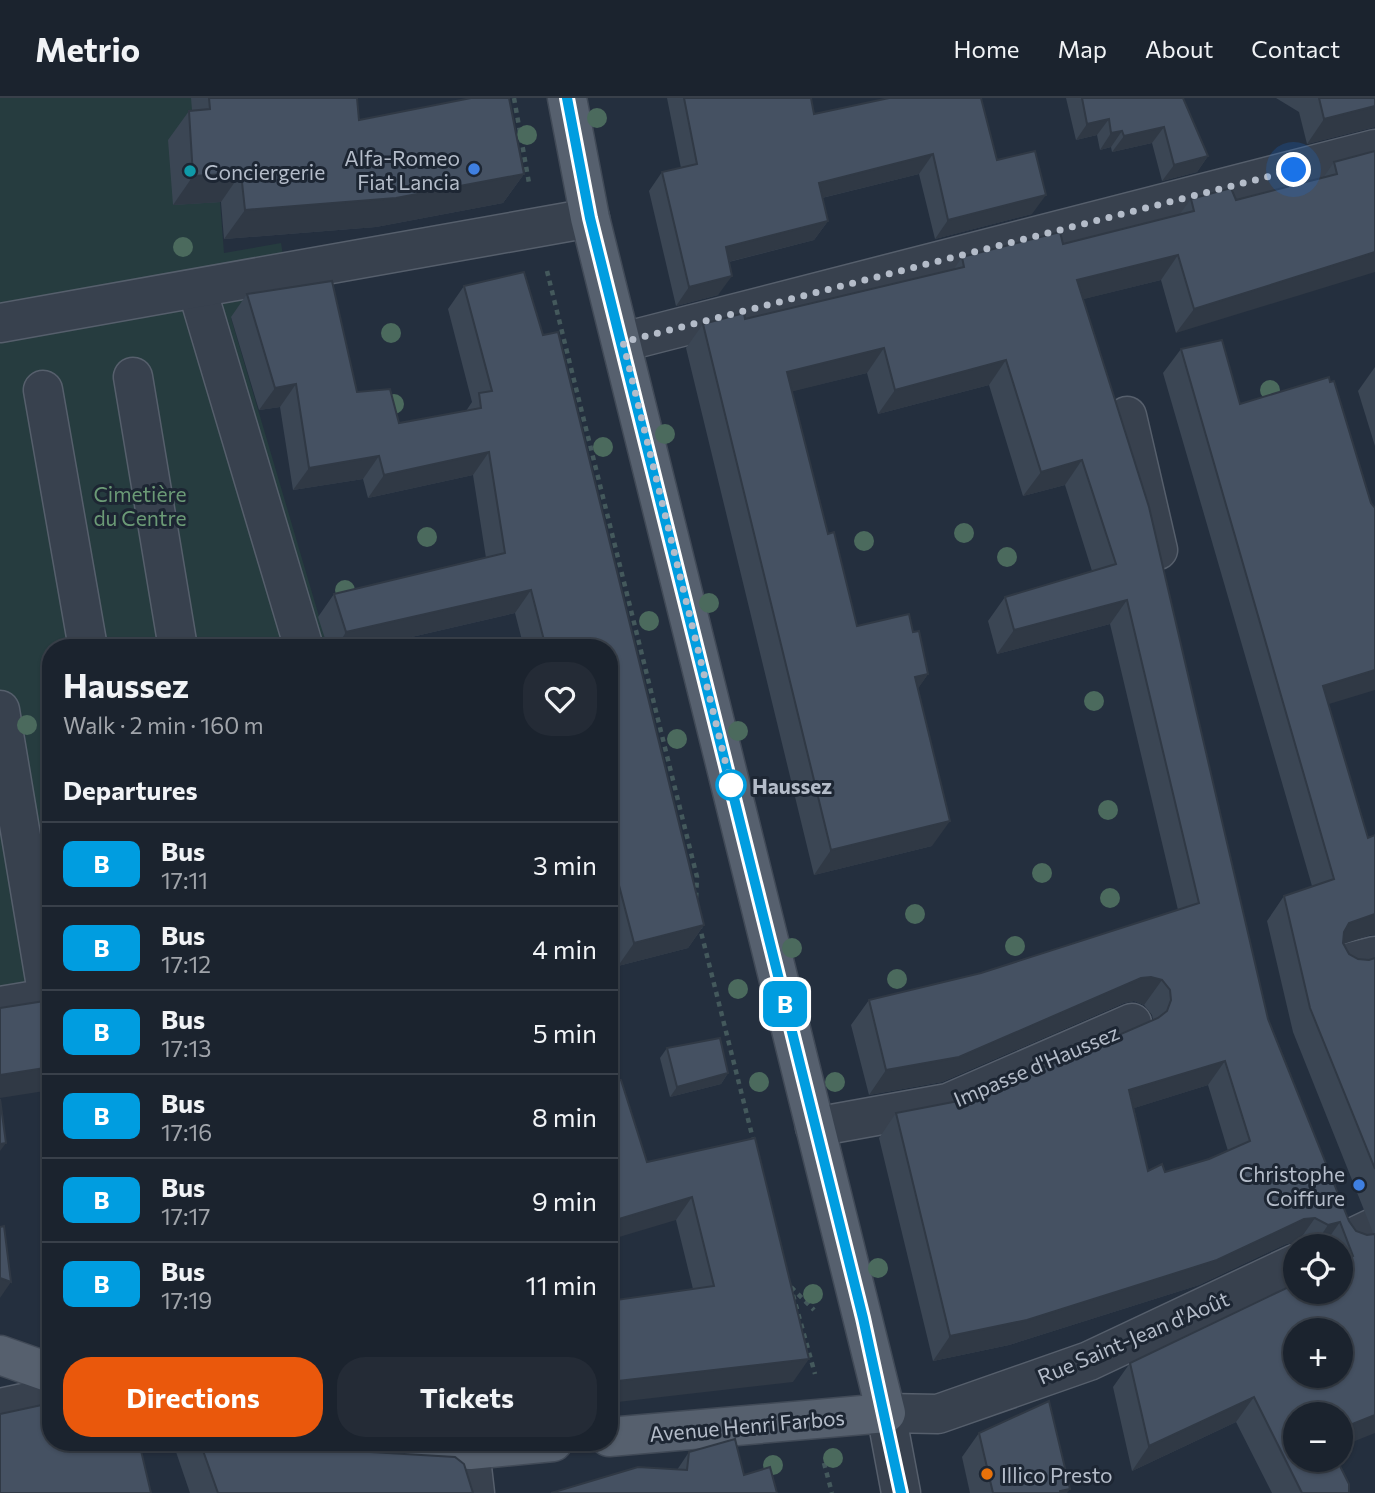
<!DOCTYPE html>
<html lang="en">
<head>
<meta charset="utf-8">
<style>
	:root { --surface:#1b232e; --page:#242b36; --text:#f1f3f6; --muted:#a0a4aa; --line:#39404a; --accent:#ea580c }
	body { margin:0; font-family:Commissioner,sans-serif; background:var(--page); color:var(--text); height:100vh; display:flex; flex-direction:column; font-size:26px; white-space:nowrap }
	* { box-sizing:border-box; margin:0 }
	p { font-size:23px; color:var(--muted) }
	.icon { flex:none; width:38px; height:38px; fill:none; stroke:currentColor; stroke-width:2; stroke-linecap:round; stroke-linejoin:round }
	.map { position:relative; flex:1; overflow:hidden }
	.panel { position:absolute; left:42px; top:541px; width:576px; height:812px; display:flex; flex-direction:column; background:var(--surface); border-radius:28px; box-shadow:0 2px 5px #0004,0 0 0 2px var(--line) }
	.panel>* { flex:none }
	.badge { padding:0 14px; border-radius:10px; font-size:24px; line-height:46px }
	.buttons { position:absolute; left:1283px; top:1136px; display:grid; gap:14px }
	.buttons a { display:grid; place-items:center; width:70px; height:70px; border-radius:50%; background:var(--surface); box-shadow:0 2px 5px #0004,0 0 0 2px var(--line); font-size:35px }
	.you { position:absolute; width:35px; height:35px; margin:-18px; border:5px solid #fff; border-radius:50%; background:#1a73e8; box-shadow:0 0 0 10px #1a73e833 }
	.map>.badge { position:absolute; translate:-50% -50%; box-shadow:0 0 0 4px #fff }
	h2 { padding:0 21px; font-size:26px; line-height:63px }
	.round { display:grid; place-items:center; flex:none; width:74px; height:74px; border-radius:28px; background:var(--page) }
	.head { display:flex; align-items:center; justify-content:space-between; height:119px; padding:0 21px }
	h1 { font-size:33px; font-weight:700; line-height:52px }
	.action { display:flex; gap:14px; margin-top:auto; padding:14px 21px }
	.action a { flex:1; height:80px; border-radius:28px; background:var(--accent); color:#fff; font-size:28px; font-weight:700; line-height:80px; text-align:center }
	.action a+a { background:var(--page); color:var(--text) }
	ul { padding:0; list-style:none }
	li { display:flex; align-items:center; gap:21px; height:84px; padding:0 21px; border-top:2px solid var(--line) }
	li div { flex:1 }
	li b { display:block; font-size:26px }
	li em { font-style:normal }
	li .badge { min-width:77px; font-weight:700; text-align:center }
	header { display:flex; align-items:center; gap:42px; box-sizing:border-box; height:98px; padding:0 35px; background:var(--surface); border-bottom:2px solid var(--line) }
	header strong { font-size:33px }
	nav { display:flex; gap:38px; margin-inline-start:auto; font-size:24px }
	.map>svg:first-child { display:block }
	.green { fill:#263c3f }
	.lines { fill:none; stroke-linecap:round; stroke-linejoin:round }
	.minor-casing { stroke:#565f6c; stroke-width:41 }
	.major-casing { stroke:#414a57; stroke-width:41 }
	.path { stroke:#44595c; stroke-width:4.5; stroke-dasharray:5 5; stroke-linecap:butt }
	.minor { stroke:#38414e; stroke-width:38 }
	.major { stroke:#56606e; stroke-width:38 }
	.tree { fill:#4b6a5d }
	.wall { fill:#3b4654; fill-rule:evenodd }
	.shaded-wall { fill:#303945 }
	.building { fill:#455162; stroke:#303945; stroke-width:2; fill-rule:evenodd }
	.line-casing { stroke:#fff; stroke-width:16 }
	.line { stroke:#009de0; stroke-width:10 }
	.walk { stroke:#b4bcc9; stroke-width:7; stroke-dasharray:0 12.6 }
	.shop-dot { fill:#3f7fe0; stroke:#1d2633; stroke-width:2.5 }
	.culture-dot { fill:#0f9aa8; stroke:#1d2633; stroke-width:2.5 }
	.stop-dot { fill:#fff; stroke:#009de0; stroke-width:3.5 }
	.food-dot { fill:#e8710a; stroke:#1d2633; stroke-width:2.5 }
	.labels { text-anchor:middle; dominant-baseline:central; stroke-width:6; stroke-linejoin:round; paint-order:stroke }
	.poi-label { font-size:21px; fill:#b4bcc9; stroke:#1d2633; text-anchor:end }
	.park-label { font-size:21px; fill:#6b9a76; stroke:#1d2633 }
	.stop-label { font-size:21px; font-weight:bold; fill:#b4bcc9; stroke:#1d2633; text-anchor:start }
	.street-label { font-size:21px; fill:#b4bcc9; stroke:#1d2633 }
</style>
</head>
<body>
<header>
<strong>Metrio</strong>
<nav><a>Home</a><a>Map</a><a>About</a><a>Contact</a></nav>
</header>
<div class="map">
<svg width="1375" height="1395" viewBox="0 0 1375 1395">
	<rect width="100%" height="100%" fill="#242f3e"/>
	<path class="green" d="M0,0H212L224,155L281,145L292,210L231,220L328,549L51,550V925L0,934Z"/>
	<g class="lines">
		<g class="minor-casing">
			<g id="minor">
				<path d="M197,191L304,550"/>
				<path d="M0,225L590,120"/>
				<path d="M623,244L1375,51"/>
				<path d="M133,279L178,550"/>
				<path d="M43,292L88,550"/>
				<path d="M1127,318L1158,452"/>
				<path d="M0,612L48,900L0,908"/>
				<path d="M1347,865L1375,858"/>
				<path d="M815,1029L948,1005L1132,925"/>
				<path d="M1335,1148L1375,1129"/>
				<path d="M0,1310L51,1299"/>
				<path d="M470,1352L475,1395"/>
				<path d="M901,1395L886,1315L938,1316L1089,1263L1295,1166"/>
			</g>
		</g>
		<g class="major-casing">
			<g id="major">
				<path d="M567,0L590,120L886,1315L609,1339"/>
				<path d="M0,1257L51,1275"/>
				<path d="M361,1344L470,1352L553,1344"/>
			</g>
		</g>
		<g class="path">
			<path d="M514,0L529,85"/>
			<path d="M547,173L697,779L696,800"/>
			<path d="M699,826L754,1045"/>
			<path d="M791,1189L814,1212"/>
			<path d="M793,1197L815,1276"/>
			<path d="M824,1365L832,1395"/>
		</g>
		<use href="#minor" class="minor"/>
		<use href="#major" class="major"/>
	</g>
	<g class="tree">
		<circle cx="597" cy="20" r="10"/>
		<circle cx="527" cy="37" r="10"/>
		<circle cx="183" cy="149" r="10"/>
		<circle cx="391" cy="235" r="10"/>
		<circle cx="1270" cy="292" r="10"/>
		<circle cx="394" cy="306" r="10"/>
		<circle cx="665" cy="336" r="10"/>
		<circle cx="603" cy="349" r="10"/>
		<circle cx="964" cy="435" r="10"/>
		<circle cx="427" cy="439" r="10"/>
		<circle cx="864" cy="443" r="10"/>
		<circle cx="1007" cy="459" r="10"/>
		<circle cx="345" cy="492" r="10"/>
		<circle cx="709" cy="505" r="10"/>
		<circle cx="649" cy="523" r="10"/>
		<circle cx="1094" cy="603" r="10"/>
		<circle cx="27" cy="627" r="10"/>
		<circle cx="738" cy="633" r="10"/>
		<circle cx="677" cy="641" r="10"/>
		<circle cx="1108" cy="712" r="10"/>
		<circle cx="1042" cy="775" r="10"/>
		<circle cx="1110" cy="800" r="10"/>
		<circle cx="915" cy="816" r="10"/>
		<circle cx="1015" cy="848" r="10"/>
		<circle cx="792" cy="850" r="10"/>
		<circle cx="897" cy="881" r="10"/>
		<circle cx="738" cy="891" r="10"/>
		<circle cx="759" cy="984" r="10"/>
		<circle cx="835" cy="984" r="10"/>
		<circle cx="878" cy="1170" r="10"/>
		<circle cx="813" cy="1196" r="10"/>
		<circle cx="833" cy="1360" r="10"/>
		<circle cx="773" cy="1367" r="10"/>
	</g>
	<g class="wall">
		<path d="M191,0H357L359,22L524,76L503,105L376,129L224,141L221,104L173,107L168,42L189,13L192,12Z"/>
		<path d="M667,0H811L814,16L997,62L1032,116L935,141L919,76L822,100L828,123L814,142L729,164L718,197L676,208L649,93L662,74L681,70Z"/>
		<path d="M1066,0H1183L1208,58L1197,74L1162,83L1152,45L1112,54L1111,49L1100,52L1097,37L1076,42Z"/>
		<path d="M1276,0H1375V29L1307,46L1299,14Z"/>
		<path d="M1375,53L1176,235L1161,182L1083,201L1268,921L1349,1123L1356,1133L1367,1137L1373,1136L1372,1132L1293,934L1267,823L1284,798L1312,788L1163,275L1181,251L1240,306L1368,740L1375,737V837H1370L1343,846L1349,856L1358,861L1369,862L1375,860V1335L1295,1316L1349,1395H1272L1236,1324L1132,1373L1113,1289L1130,1265L1340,1194V1148H1304L1298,1144L1286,1146L1199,1187L1009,1247L933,1263L879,1040L896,1015L974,1000L1153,922L1152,917L1144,907L1134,903L1124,905L942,984L869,997L851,927L869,902L981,875L1178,812L1110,526L997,556L988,523L1005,499L1092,473L1065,387L1023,398L989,287L878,316L867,275L792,293L828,436L857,528L913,534L928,576L918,590L932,748L814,777L686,250L703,226L745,221L954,171L962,159L1063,146L1179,117L1191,101L1236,102L1323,80L1334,64ZM1208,987L1228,1053L1209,1061L1165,1074L1148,1073L1134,1010Z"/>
		<path d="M524,174L543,237L558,234L704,827L688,850L618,868L609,834V550H524L515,515L364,550H328L318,519L334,496L486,460L473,377L368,400L363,381L293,392L280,309L259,312L231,219L247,196L332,183L357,294L390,291L399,325L466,313L472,304L448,211L464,188Z"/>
		<path d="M1375,269V348L1358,293Z"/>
		<path d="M667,950L728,975L721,986L670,999L660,960Z"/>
		<path d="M755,1040L793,1284L693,1191L676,1122L647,1064Z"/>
		<path d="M979,1335L1067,1395H970L962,1359Z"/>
		<path d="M180,1344H277L473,1395H190L175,1351Z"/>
		<path d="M689,1354L744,1377L677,1372Z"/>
	</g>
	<g class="shaded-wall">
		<path d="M1375,8V29L1307,46L1324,21Z"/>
		<path d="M1109,21L1097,37L1076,42L1087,26Z"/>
		<path d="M1164,29L1152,45L1112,54L1124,38Z"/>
		<path d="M1122,33L1111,49L1100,52L1111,35Z"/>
		<path d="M933,56L919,76L805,104L819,85Z"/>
		<path d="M1208,58L1197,74L1162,83L1174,67Z"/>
		<path d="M241,75L221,104L173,107L193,78Z"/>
		<path d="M524,76L503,105L376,129L224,141L245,112Z"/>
		<path d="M1046,97L1032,116L935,141L948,122Z"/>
		<path d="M828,123L814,142L712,168L726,149Z"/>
		<path d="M1375,154V174L1176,235L1194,211Z"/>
		<path d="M1178,157L1161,182L1060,207L1077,182Z"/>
		<path d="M732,178L718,197L676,208L689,189Z"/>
		<path d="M884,250L867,275L770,299L787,274Z"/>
		<path d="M1006,262L989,287L878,316L895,292Z"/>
		<path d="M296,286L280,309L259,312L275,290Z"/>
		<path d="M489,354L473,377L368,400L384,377Z"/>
		<path d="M379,358L363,381L293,392L309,370Z"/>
		<path d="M1082,362L1065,387L1023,398L1041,374Z"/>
		<path d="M531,492L515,515L364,550H336L346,534Z"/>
		<path d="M1127,502L1110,526L997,556L1014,532Z"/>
		<path d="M1375,572V592L1306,613L1323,588Z"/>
		<path d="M928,576L911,601L915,579Z"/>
		<path d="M950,723L932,748L814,777L831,752Z"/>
		<path d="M1375,816V837H1370L1331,850L1349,825Z"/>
		<path d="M704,827L688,850L618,868L634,845Z"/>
		<path d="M1151,879L1162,882L1144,907L1134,903L1124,905L942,984L869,997L886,972L1141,880Z"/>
		<path d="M1225,963L1208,987L1112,1017L1129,992Z"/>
		<path d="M51,969V992L0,1000V977Z"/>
		<path d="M728,975L721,986L670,999L677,989Z"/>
		<path d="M6,1045L0,1053V1046Z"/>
		<path d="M692,1099L676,1122L609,1142V1124Z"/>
		<path d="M1315,1120L1298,1144L1286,1146L1199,1187L1009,1247L933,1263L950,1238L1304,1121Z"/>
		<path d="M1340,1124L1323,1148H1314L1328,1127Z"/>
		<path d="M0,1180L11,1184L0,1200Z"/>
		<path d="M809,1261L793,1284L609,1305V1284Z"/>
		<path d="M1254,1299L1236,1324L1132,1373L1149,1348Z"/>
		<path d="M1375,1317V1335L1340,1349V1331Z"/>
		<path d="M1070,1391L1067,1395H1059L1060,1393Z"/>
	</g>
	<g class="building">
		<path d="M209,0H357L359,22L471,0H509L524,76L396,100L245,112L241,75L193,78L189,13L210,11Z"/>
		<path d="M684,0H811L814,16L889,0H981L997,62L1035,53L1046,97L948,122L933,56L819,85L828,123L726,149L732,178L689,189L662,74L697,66Z"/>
		<path d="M1082,0H1183L1208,58L1174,67L1164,29L1124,38L1122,33L1111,35L1109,21L1087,26Z"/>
		<path d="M1319,0H1375V8L1324,21Z"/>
		<path d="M1375,53V154L1194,211L1178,157L1077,182L1149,409L1268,921L1349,1123L1356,1133L1367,1137L1375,1136V1317L1340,1331V1316H1295V1362H1337L1349,1386V1395H1302L1254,1299L1149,1348L1130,1265L1295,1186V1194H1340V1164L1353,1158L1340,1124L1328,1127L1315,1120L1304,1121L1217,1162L1027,1222L950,1238L896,1015L974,1000L1158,920L1167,913L1171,902L1170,892L1162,882L1151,879L1141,880L959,959L886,972L869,902L981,875L1199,805L1127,502L1014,532L1005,499L1116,466L1082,362L1041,374L1006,262L895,292L884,250L787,274L828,436L834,434L857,528L909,516L913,534L919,533L928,576L915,579L950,723L831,752L703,226L744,215L745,221L964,169L962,159L1060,134L1063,146L1194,113L1191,101L1231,90L1236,102L1337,76L1334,64ZM1225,963L1250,1043L1209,1061L1165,1074L1162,1066L1148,1073L1129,992ZM1295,1232H1340V1278H1295Z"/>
		<path d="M524,174L543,237L558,234L704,827L634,845L609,749V550H546L531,492L346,534L334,496L505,455L489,354L384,377L379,358L309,370L296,286L275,290L247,196L332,183L357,294L390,291L399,325L481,310L479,295L492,293L464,188Z"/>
		<path d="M1222,242L1240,306L1329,279L1330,284L1334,283L1371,405L1375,410V572L1323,588L1368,740L1375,737V816L1349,825L1344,834L1343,845L1349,856L1358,861L1369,862L1375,860V1071L1310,910L1284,798L1334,781L1181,251Z"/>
		<path d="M51,902V969L0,977V910Z"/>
		<path d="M720,940L728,975L677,989L667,950Z"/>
		<path d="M609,979L621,982L647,1064L755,1040L809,1261L609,1284V1203L714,1188L692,1099L609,1124Z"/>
		<path d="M0,1001L6,1045L0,1046Z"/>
		<path d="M4,1128L11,1184L0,1180V1129Z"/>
		<path d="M1049,1303L1070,1391L1060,1393V1395H993L979,1335Z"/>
		<path d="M51,1305V1344H139L151,1395H0V1316Z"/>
		<path d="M735,1341L744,1377L770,1369L777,1395H551L638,1369L687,1372L689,1354Z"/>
		<path d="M200,1344H277L303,1350L455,1359L464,1366L473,1395H218Z"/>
	</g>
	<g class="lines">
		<g class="line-casing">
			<path id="line" d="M567,0L590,120L863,1220L901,1395"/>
		</g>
		<use href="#line" class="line"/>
		<path class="walk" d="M731,687L623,244L1294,72"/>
	</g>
	<g class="shop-dot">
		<circle cx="474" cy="71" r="7"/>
		<circle cx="1359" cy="1087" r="7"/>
	</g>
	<circle class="culture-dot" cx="190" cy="73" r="7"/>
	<circle class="stop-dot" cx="731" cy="687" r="14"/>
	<circle class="food-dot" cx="987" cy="1376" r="7"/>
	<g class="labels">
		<g class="poi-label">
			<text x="460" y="59">Alfa-Romeo<tspan x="460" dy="24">Fiat Lancia</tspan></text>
			<text x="204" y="73" text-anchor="start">Conciergerie</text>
			<text x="1345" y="1075">Christophe<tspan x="1345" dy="24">Coiffure</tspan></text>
			<text x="1001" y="1376" text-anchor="start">Illico Presto</text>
		</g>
		<g class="park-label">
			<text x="140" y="395">Cimetière<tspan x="140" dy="24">du Centre</tspan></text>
		</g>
		<g class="stop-label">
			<text x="752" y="687">Haussez</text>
		</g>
		<g class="street-label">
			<text transform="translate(1036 967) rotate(-23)">Impasse d'Haussez</text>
			<text transform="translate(1133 1239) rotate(-23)">Rue Saint-Jean d'Août</text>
			<text transform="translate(747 1327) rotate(-5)">Avenue Henri Farbos</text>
		</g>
	</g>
</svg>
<div class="buttons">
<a><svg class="icon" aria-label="locate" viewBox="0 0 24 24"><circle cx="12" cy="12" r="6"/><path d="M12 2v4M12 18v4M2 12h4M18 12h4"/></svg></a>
<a>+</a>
<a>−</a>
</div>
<div class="you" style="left:1294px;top:72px"></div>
<b class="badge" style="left:785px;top:906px;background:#009de0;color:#fff">B</b>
<section class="panel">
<div class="head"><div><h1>Haussez</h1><p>Walk · 2 min · 160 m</p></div><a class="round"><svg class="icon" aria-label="heart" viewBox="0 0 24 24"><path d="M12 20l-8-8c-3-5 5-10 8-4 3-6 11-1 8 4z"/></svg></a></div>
<h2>Departures</h2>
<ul>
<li><span class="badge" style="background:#009de0;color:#fff">B</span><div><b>Bus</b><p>17:11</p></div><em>3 min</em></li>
<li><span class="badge" style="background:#009de0;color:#fff">B</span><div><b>Bus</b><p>17:12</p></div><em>4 min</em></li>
<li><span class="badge" style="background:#009de0;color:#fff">B</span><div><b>Bus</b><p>17:13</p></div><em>5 min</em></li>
<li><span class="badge" style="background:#009de0;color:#fff">B</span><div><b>Bus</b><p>17:16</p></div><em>8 min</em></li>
<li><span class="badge" style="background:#009de0;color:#fff">B</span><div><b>Bus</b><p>17:17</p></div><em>9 min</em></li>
<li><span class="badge" style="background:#009de0;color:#fff">B</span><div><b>Bus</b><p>17:19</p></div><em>11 min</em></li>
</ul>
<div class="action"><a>Directions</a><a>Tickets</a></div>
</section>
</div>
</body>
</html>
